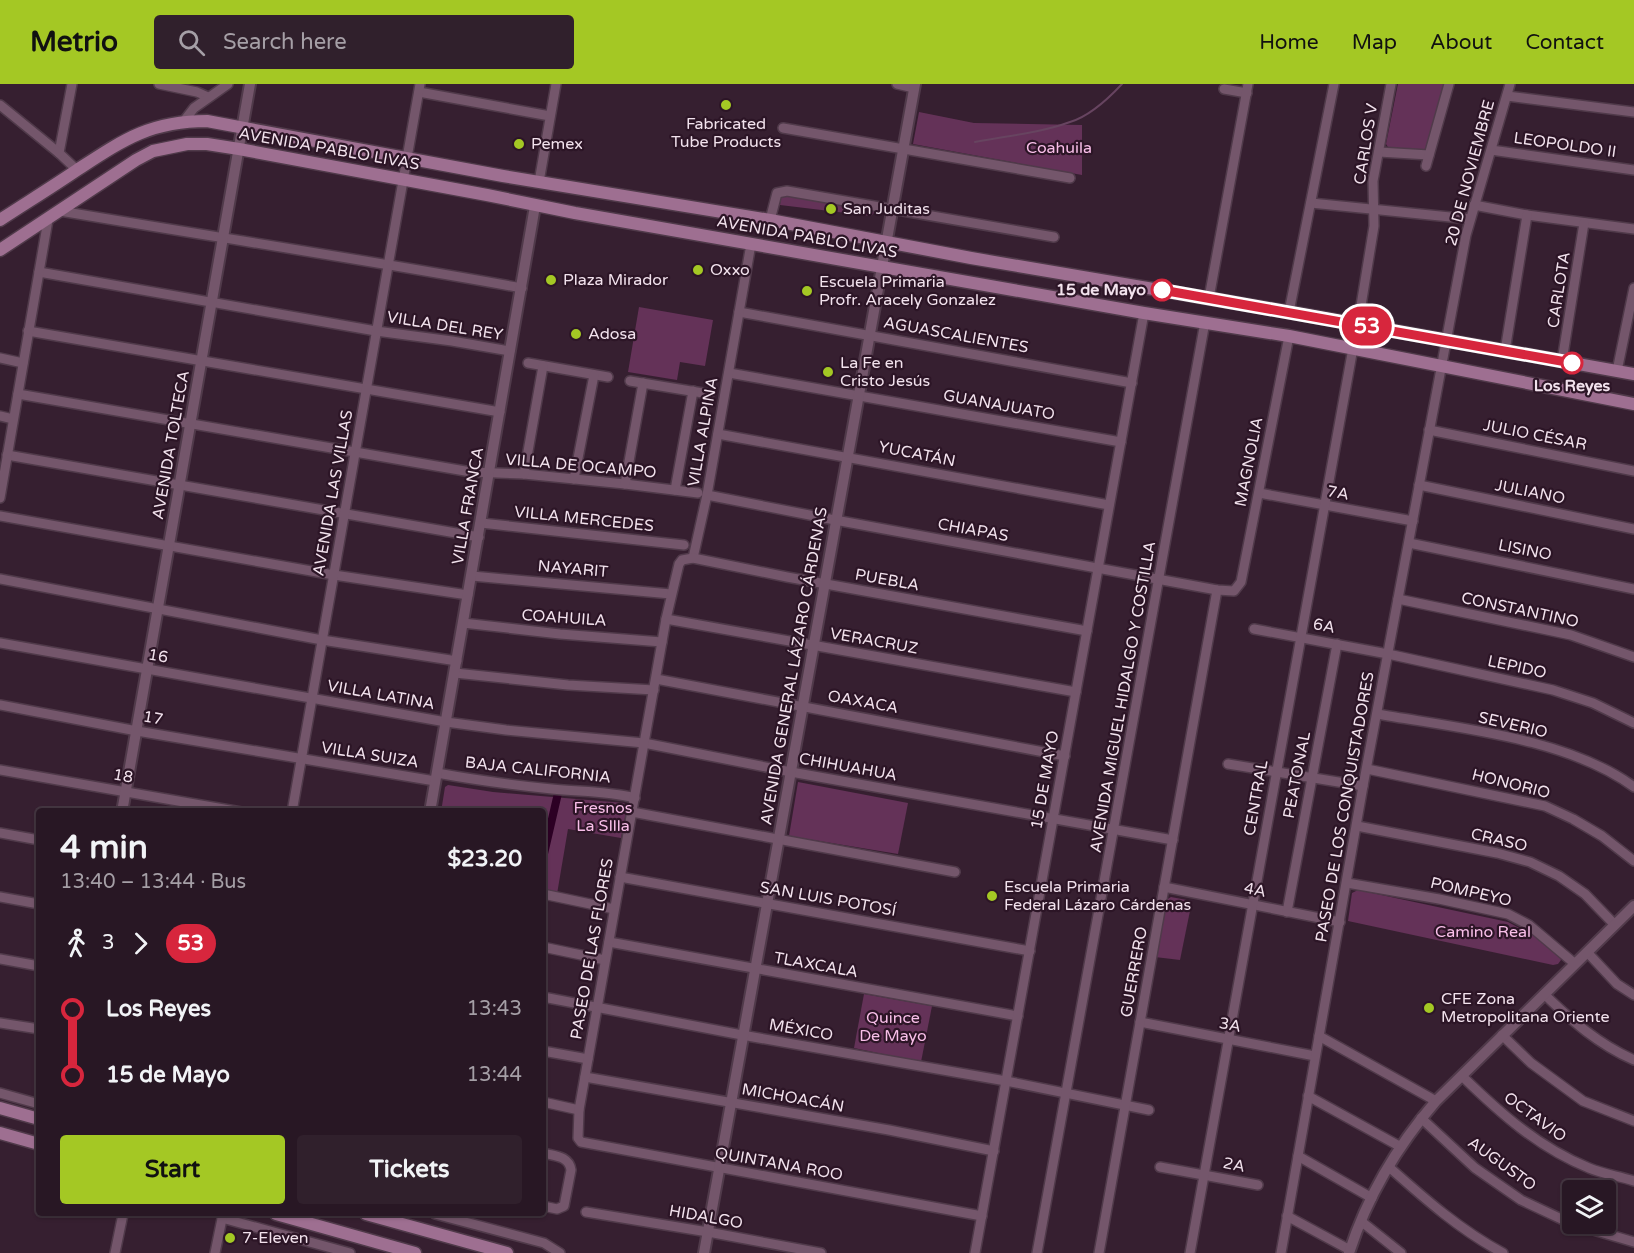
<!DOCTYPE html>
<html lang="en">
<head>
<meta charset="utf-8">
<style>
	:root { --surface:#281724; --page:#30202c; --text:#f1f3f6; --muted:#a59fa6; --line:#443641; --accent:#a4c824 }
	body { margin:0; font-family:"Varela Round",sans-serif; background:var(--page); color:var(--text); height:100vh; display:flex; flex-direction:column; font-size:22px; white-space:nowrap }
	* { box-sizing:border-box; margin:0 }
	p { font-size:20px; color:var(--muted) }
	.icon { flex:none; width:33px; height:33px; fill:none; stroke:currentColor; stroke-width:2; stroke-linecap:round; stroke-linejoin:round }
	.map { position:relative; flex:1; overflow:hidden }
	.sheet { position:absolute; left:36px; top:724px; width:510px; height:408px; display:flex; flex-direction:column; background:var(--surface); border-radius:6px; box-shadow:0 2px 4px #0004,0 0 0 2px var(--line) }
	.sheet>* { flex:none }
	.badge { padding:0 12px; border-radius:20px; font-size:21px; line-height:39px }
	.fabs { position:absolute; left:1562px; top:1096px; display:grid; gap:12px }
	.fabs a { display:grid; place-items:center; width:54px; height:54px; border-radius:6px; background:var(--surface); box-shadow:0 2px 4px #0004,0 0 0 2px var(--line); font-size:30px }
	.map>.badge { position:absolute; translate:-50% -50%; box-shadow:0 0 0 3px #fff }
	.legs { display:flex; align-items:center; gap:9px; height:66px; padding:0 24px; font-size:20px }
	.legs p { margin-inline-start:auto }
	.headline { display:flex; align-items:center; justify-content:space-between; height:102px; padding:0 24px }
	h1 { font-size:33px; font-weight:700; line-height:45px }
	.action { display:flex; gap:12px; margin-top:auto; padding:12px 24px }
	.action a { flex:1; height:69px; border-radius:6px; background:var(--accent); color:#111; font-size:24px; font-weight:700; line-height:69px; text-align:center }
	.action a+a { background:var(--page); color:var(--text) }
	ul { padding:0 24px; list-style:none }
	li { display:flex; align-items:center; gap:21px; height:66px; font-size:22px }
	li i { display:grid; place-items:center; width:9px; height:100%; margin:0 8px; background:currentColor }
	li i::after { content:''; width:15px; height:15px; margin:-8px; border:4px solid; border-radius:50%; background:var(--surface) }
	li p { margin-inline-start:auto }
	li:first-child i { background:linear-gradient(#0000 50%,currentColor 0) }
	li:last-child i { background:linear-gradient(currentColor 50%,#0000 0) }
	header { display:flex; align-items:center; gap:36px; box-sizing:border-box; height:84px; padding:0 30px; background:var(--accent); color:#111 }
	header strong { font-size:28px }
	nav { display:flex; gap:33px; margin-inline-start:auto; font-size:21px }
	.search { width:420px; height:54px; background:var(--page); display:flex; align-items:center; gap:15px; box-sizing:border-box; padding:0 21px; border-radius:6px; color:var(--muted); font-size:22px }
	.map>svg:first-child { display:block }
	.green { fill:#643258 }
	.lines { fill:none; stroke-linecap:round; stroke-linejoin:round }
	.stream { stroke:#674460; stroke-width:2 }
	.canal { stroke:#2c0024; stroke-width:8 }
	.minor-casing { stroke:#503a4a; stroke-width:12 }
	.tertiary-casing { stroke:#503a4a; stroke-width:14 }
	.secondary-casing { stroke:#503a4a; stroke-width:15 }
	.minor { stroke:#74566b; stroke-width:9 }
	.tertiary { stroke:#74566b; stroke-width:10 }
	.secondary { stroke:#9e6f91; stroke-width:12 }
	.line-1-casing { stroke:#fff; stroke-width:14 }
	.line-1 { stroke:#d7263d; stroke-width:9 }
	.poi-dot { fill:#a4c824; stroke:#2c1526; stroke-width:2 }
	.stop-1-dot { fill:#fff; stroke:#d7263d; stroke-width:3 }
	.labels { text-anchor:middle; dominant-baseline:central; stroke-width:4.5; stroke-linejoin:round; paint-order:stroke }
	.poi-label { font-size:16px; fill:#f2e2ed; stroke:#2c1526; text-anchor:start }
	.street-label { font-size:16px; fill:#f2e2ed; stroke:#2c1526 }
	.park-label { font-size:16px; fill:#f9bfe9; stroke:#2c1526 }
	.stop-label { font-size:16px; font-weight:bold; fill:#f2e2ed; stroke:#2c1526; text-anchor:end }
</style>
</head>
<body>
<header>
<strong>Metrio</strong>
<div class="search"><svg class="icon" aria-label="search" viewBox="0 0 24 24"><circle cx="10" cy="10" r="6"/><path d="M15 15l6 6"/></svg>Search here</div>
<nav><a>Home</a><a>Map</a><a>About</a><a>Contact</a></nav>
</header>
<div class="map">
<svg width="1634" height="1169" viewBox="0 0 1634 1169">
	<rect width="100%" height="100%" fill="#361f30"/>
	<g class="green">
		<path d="M1398,0H1445L1426,65L1422,66L1388,63L1386,60Z"/>
		<path d="M919,28L974,39L1082,41V91L913,60Z"/>
		<path d="M781,111L876,127L871,132L780,121Z"/>
		<path d="M639,223L713,236L705,282L680,278L677,296L628,288Z"/>
		<path d="M798,698L908,719L898,770L789,752Z"/>
		<path d="M448,701L493,708L624,719L627,723L621,754L568,745L557,810L543,806V728H441L445,703Z"/>
		<path d="M1358,806L1508,838L1536,853L1560,872L1561,876L1558,880L1553,881L1348,837L1352,809Z"/>
		<path d="M1171,813L1192,817L1180,876L1155,873L1166,816Z"/>
		<path d="M864,910L932,922L921,978L854,964Z"/>
	</g>
	<g class="lines">
		<path class="stream" d="M975,58C1006,52 1040,49 1070,38C1090,32 1108,15 1122,0"/>
		<path class="canal" d="M543,774L559,705"/>
		<g class="minor-casing">
			<g id="minor">
				<path d="M72,0L59,69L77,86"/>
				<path d="M159,0L197,8L208,13"/>
				<path d="M897,0L914,4"/>
				<path d="M1224,5L1247,9"/>
				<path d="M419,8L550,32"/>
				<path d="M1507,12L1634,28"/>
				<path d="M0,21L59,69"/>
				<path d="M184,37L194,24L228,0"/>
				<path d="M783,44L1070,94"/>
				<path d="M1491,66L1634,86"/>
				<path d="M1379,68L1429,71"/>
				<path d="M1426,82L1449,0"/>
				<path d="M539,98L556,0"/>
				<path d="M1311,119L1470,135"/>
				<path d="M1474,121L1527,131L1634,145"/>
				<path d="M60,127C214,153 368,176 522,204"/>
				<path d="M770,136L777,109L787,107L1054,153"/>
				<path d="M39,188L376,247L452,257L510,267"/>
				<path d="M1209,214L1248,0"/>
				<path d="M739,228L1132,299"/>
				<path d="M1289,228L1334,0"/>
				<path d="M1358,240L1374,142L1373,97L1391,0"/>
				<path d="M28,247L500,328"/>
				<path d="M1505,267L1527,131"/>
				<path d="M0,274L23,279"/>
				<path d="M1562,277L1584,139"/>
				<path d="M528,279L608,293"/>
				<path d="M1617,287L1634,204"/>
				<path d="M729,289L1121,358"/>
				<path d="M630,297L709,310"/>
				<path d="M18,310L471,388L524,390L625,400L698,409"/>
				<path d="M0,332L13,335"/>
				<path d="M1429,346L1634,387"/>
				<path d="M718,350L1109,421"/>
				<path d="M7,371L479,453"/>
				<path d="M524,390L543,282"/>
				<path d="M574,395L594,291"/>
				<path d="M625,400L643,299"/>
				<path d="M1419,401L1634,445"/>
				<path d="M675,406L693,307"/>
				<path d="M1259,409L1413,437"/>
				<path d="M707,411L835,436L1217,506L1234,507L1241,498L1289,252"/>
				<path d="M0,414L48,136"/>
				<path d="M0,432L334,491L468,511"/>
				<path d="M481,439L684,461"/>
				<path d="M1409,459L1634,505"/>
				<path d="M693,474L707,411L751,160"/>
				<path d="M472,492L671,510"/>
				<path d="M0,495L322,556L457,577"/>
				<path d="M1398,515L1571,551L1634,573"/>
				<path d="M666,535L1076,608"/>
				<path d="M463,539L560,550L662,558"/>
				<path d="M1254,545L1388,570L1553,606L1593,619L1634,639"/>
				<path d="M0,559L446,638L506,646L644,659L791,688L1173,756"/>
				<path d="M455,589L568,601L654,606"/>
				<path d="M656,595L1065,672"/>
				<path d="M0,621L137,647L435,697"/>
				<path d="M1377,630C1457,644 1568,654 1634,703"/>
				<path d="M1228,680L1363,702"/>
				<path d="M1367,685L1545,722L1573,735L1602,752L1634,777"/>
				<path d="M0,686L241,728"/>
				<path d="M437,689C475,696 513,701 552,705C580,708 607,707 635,714"/>
				<path d="M292,728L420,0"/>
				<path d="M632,728L955,788"/>
				<path d="M1357,742L1497,769L1530,778L1559,792L1585,810L1615,841"/>
				<path d="M0,749L39,756"/>
				<path d="M620,793L1030,867"/>
				<path d="M1347,799L1439,815L1508,830L1529,841L1574,879"/>
				<path d="M1164,803L1340,838"/>
				<path d="M543,810L614,825"/>
				<path d="M0,813L39,820"/>
				<path d="M1287,828L1337,560"/>
				<path d="M609,858L1018,932"/>
				<path d="M543,863L605,876"/>
				<path d="M1587,868L1617,900L1634,911"/>
				<path d="M0,875L39,882"/>
				<path d="M1544,910C1572,937 1598,960 1634,976"/>
				<path d="M543,913L742,951L1006,997L1149,1026"/>
				<path d="M1140,938L1315,972"/>
				<path d="M0,939L39,945"/>
				<path d="M1502,951L1531,979L1583,1017L1634,1037"/>
				<path d="M1319,952L1436,1017"/>
				<path d="M543,967L588,975"/>
				<path d="M1462,992C1500,1029 1539,1064 1589,1084C1603,1090 1619,1092 1634,1097"/>
				<path d="M585,993L889,1046L994,1067"/>
				<path d="M0,1009L39,1020"/>
				<path d="M1308,1012L1401,1063"/>
				<path d="M543,1018L579,1026"/>
				<path d="M1421,1034L1475,1084L1521,1116L1572,1140"/>
				<path d="M543,1069C555,1072 569,1072 571,1086L564,1122L557,1125L543,1122"/>
				<path d="M1298,1072L1372,1114"/>
				<path d="M1160,1083L1258,1101"/>
				<path d="M1389,1083C1425,1115 1460,1146 1503,1169"/>
				<path d="M586,1128L708,1148L821,1169"/>
				<path d="M435,1130L544,1159L560,1169"/>
				<path d="M982,1132L581,1058L578,1054L579,1026L666,535L679,480L682,476L693,474L787,493L1087,547"/>
				<path d="M1287,1132L1350,1166"/>
				<path d="M222,1134L350,1169"/>
				<path d="M1362,1138L1401,1169"/>
				<path d="M1573,1140L1634,1158"/>
				<path d="M115,1169L123,1130"/>
				<path d="M215,1169L223,1130"/>
				<path d="M975,1169L1144,229"/>
				<path d="M1037,1169L1205,238"/>
				<path d="M1099,1169L1217,506"/>
				<path d="M1190,1169L1353,264"/>
				<path d="M1281,1169L1363,702L1466,151L1510,0"/>
			</g>
		</g>
		<g class="tertiary-casing">
			<g id="tertiary">
				<path d="M122,728L250,0"/>
				<path d="M430,728L535,122"/>
				<path d="M704,1169L915,0"/>
				<path d="M1349,1169C1367,1113 1398,1061 1436,1017L1634,822"/>
			</g>
		</g>
		<g class="secondary-casing">
			<g id="secondary">
				<path d="M0,136C26,119 52,103 77,86C123,56 150,37 207,37L503,92L770,136L971,174L1289,228L1634,290"/>
				<path d="M0,166L136,76L153,67L187,60H207L239,65L487,111L575,129L1144,229L1289,252L1634,320"/>
				<path d="M0,1024L39,1035"/>
				<path d="M0,1049L39,1060"/>
				<path d="M276,1130L415,1169"/>
				<path d="M366,1130L507,1169"/>
			</g>
		</g>
		<use href="#minor" class="minor"/>
		<use href="#tertiary" class="tertiary"/>
		<use href="#secondary" class="secondary"/>
	</g>
	<g class="lines">
		<g class="line-1-casing">
			<path id="line-1" d="M1162,206L1572,279"/>
		</g>
		<use href="#line-1" class="line-1"/>
	</g>
	<g class="poi-dot">
		<circle cx="726" cy="21" r="6"/>
		<circle cx="519" cy="60" r="6"/>
		<circle cx="831" cy="125" r="6"/>
		<circle cx="698" cy="186" r="6"/>
		<circle cx="551" cy="196" r="6"/>
		<circle cx="807" cy="207" r="6"/>
		<circle cx="576" cy="250" r="6"/>
		<circle cx="828" cy="288" r="6"/>
		<circle cx="992" cy="812" r="6"/>
		<circle cx="1429" cy="924" r="6"/>
		<circle cx="230" cy="1154" r="6"/>
	</g>
	<g class="stop-1-dot">
		<circle cx="1162" cy="206" r="10"/>
		<circle cx="1572" cy="279" r="10"/>
	</g>
	<g class="labels">
		<g class="poi-label">
			<text x="726" y="40" text-anchor="middle">Fabricated<tspan x="726" dy="18">Tube Products</tspan></text>
			<text x="531" y="60">Pemex</text>
			<text x="843" y="125">San Juditas</text>
			<text x="710" y="186">Oxxo</text>
			<text x="563" y="196">Plaza Mirador</text>
			<text x="819" y="198">Escuela Primaria<tspan x="819" dy="18">Profr. Aracely Gonzalez</tspan></text>
			<text x="588" y="250">Adosa</text>
			<text x="840" y="279">La Fe en<tspan x="840" dy="18">Cristo Jesús</tspan></text>
			<text x="1004" y="803">Escuela Primaria<tspan x="1004" dy="18">Federal Lázaro Cárdenas</tspan></text>
			<text x="1441" y="915">CFE Zona<tspan x="1441" dy="18">Metropolitana Oriente</tspan></text>
			<text x="242" y="1154">7-Eleven</text>
		</g>
		<g class="street-label">
			<text transform="translate(1366 60) rotate(-81)">CARLOS V</text>
			<text transform="translate(1565 61) rotate(8)">LEOPOLDO II</text>
			<text transform="translate(329 65) rotate(10)">AVENIDA PABLO LIVAS</text>
			<text transform="translate(1470 89) rotate(-75)">20 DE NOVIEMBRE</text>
			<text transform="translate(807 153) rotate(10)">AVENIDA PABLO LIVAS</text>
			<text transform="translate(1559 206) rotate(-81)">CARLOTA</text>
			<text transform="translate(445 242) rotate(9)">VILLA DEL REY</text>
			<text transform="translate(956 251) rotate(10)">AGUASCALIENTES</text>
			<text transform="translate(999 321) rotate(10)">GUANAJUATO</text>
			<text transform="translate(703 348) rotate(-80)">VILLA ALPINA</text>
			<text transform="translate(1535 351) rotate(11)">JULIO CÉSAR</text>
			<text transform="translate(171 361) rotate(-80)">AVENIDA TOLTECA</text>
			<text transform="translate(917 370) rotate(11)">YUCATÁN</text>
			<text transform="translate(1249 378) rotate(-79)">MAGNOLIA</text>
			<text transform="translate(581 382) rotate(5)">VILLA DE OCAMPO</text>
			<text transform="translate(1530 408) rotate(11)">JULIANO</text>
			<text transform="translate(333 409) rotate(-80)">AVENIDA LAS VILLAS</text>
			<text transform="translate(1338 409) rotate(10)">7A</text>
			<text transform="translate(468 422) rotate(-80)">VILLA FRANCA</text>
			<text transform="translate(584 435) rotate(6)">VILLA MERCEDES</text>
			<text transform="translate(973 446) rotate(10)">CHIAPAS</text>
			<text transform="translate(1525 466) rotate(11)">LISINO</text>
			<text transform="translate(573 485) rotate(5)">NAYARIT</text>
			<text transform="translate(887 496) rotate(10)">PUEBLA</text>
			<text transform="translate(1520 526) rotate(12)">CONSTANTINO</text>
			<text transform="translate(564 534) rotate(4)">COAHUILA</text>
			<text transform="translate(1324 542) rotate(11)">6A</text>
			<text transform="translate(874 557) rotate(10)">VERACRUZ</text>
			<text transform="translate(158 572) rotate(10)">16</text>
			<text transform="translate(794 582) rotate(-80)">AVENIDA GENERAL LÁZARO CÁRDENAS</text>
			<text transform="translate(1517 583) rotate(12)">LEPIDO</text>
			<text transform="translate(381 611) rotate(10)">VILLA LATINA</text>
			<text transform="translate(1123 613) rotate(-80)">AVENIDA MIGUEL HIDALGO Y COSTILLA</text>
			<text transform="translate(863 618) rotate(10)">OAXACA</text>
			<text transform="translate(153 634) rotate(10)">17</text>
			<text transform="translate(1513 641) rotate(13)">SEVERIO</text>
			<text transform="translate(370 671) rotate(9)">VILLA SUIZA</text>
			<text transform="translate(848 683) rotate(10)">CHIHUAHUA</text>
			<text transform="translate(538 686) rotate(6)">BAJA CALIFORNIA</text>
			<text transform="translate(1297 691) rotate(-79)">PEATONAL</text>
			<text transform="translate(123 692) rotate(10)">18</text>
			<text transform="translate(1045 696) rotate(-80)">15 DE MAYO</text>
			<text transform="translate(1511 700) rotate(14)">HONORIO</text>
			<text transform="translate(1256 714) rotate(-80)">CENTRAL</text>
			<text transform="translate(1345 723) rotate(-80)">PASEO DE LOS CONQUISTADORES</text>
			<text transform="translate(1499 756) rotate(13)">CRASO</text>
			<text transform="translate(1255 806) rotate(11)">4A</text>
			<text transform="translate(1471 808) rotate(13)">POMPEYO</text>
			<text transform="translate(828 815) rotate(10)">SAN LUIS POTOSÍ</text>
			<text transform="translate(592 865) rotate(-80)">PASEO DE LAS FLORES</text>
			<text transform="translate(816 881) rotate(10)">TLAXCALA</text>
			<text transform="translate(1134 888) rotate(-80)">GUERRERO</text>
			<text transform="translate(1230 941) rotate(11)">3A</text>
			<text transform="translate(801 946) rotate(10)">MÉXICO</text>
			<text transform="translate(793 1014) rotate(10)">MICHOACÁN</text>
			<text transform="translate(1535 1033) rotate(36)">OCTAVIO</text>
			<text transform="translate(779 1080) rotate(10)">QUINTANA ROO</text>
			<text transform="translate(1502 1080) rotate(36)">AUGUSTO</text>
			<text transform="translate(1234 1081) rotate(11)">2A</text>
			<text transform="translate(706 1133) rotate(10)">HIDALGO</text>
		</g>
		<g class="park-label">
			<text x="1059" y="64">Coahuila</text>
			<text x="603" y="724">Fresnos<tspan x="603" dy="18">La SIlla</tspan></text>
			<text x="1483" y="848">Camino Real</text>
			<text x="893" y="934">Quince<tspan x="893" dy="18">De Mayo</tspan></text>
		</g>
		<g class="stop-label">
			<text x="1146" y="206">15 de Mayo</text>
			<text x="1572" y="302" text-anchor="middle">Los Reyes</text>
		</g>
	</g>
</svg>
<div class="fabs">
<a><svg class="icon" aria-label="layers" viewBox="0 0 24 24"><path d="M12 4l9 5-9 5-9-5zM3 14l9 5 9-5"/></svg></a>
</div>
<b class="badge" style="left:1367px;top:242px;background:#d7263d;color:#fff">53</b>
<section class="sheet">
<div class="headline"><div><h1>4 min</h1><p>13:40 – 13:44 · Bus</p></div><b>$23.20</b></div>
<div class="legs"><svg class="icon" aria-label="walk" viewBox="0 0 24 24"><circle cx="13" cy="4" r="2"/><path d="M13 8l-2 6 4 7M11 14l-3 7M7 12l3-4h3l4 4"/></svg>3<svg class="icon" aria-label="forward" viewBox="0 0 24 24"><path d="M9 5l7 7-7 7"/></svg><b class="badge" style="background:#d7263d;color:#fff">53</b></div>
<ul>
<li><i style="color:#d7263d"></i><b>Los Reyes</b><p>13:43</p></li>
<li><i style="color:#d7263d"></i><b>15 de Mayo</b><p>13:44</p></li>
</ul>
<div class="action"><a>Start</a><a>Tickets</a></div>
</section>
</div>
</body>
</html>
